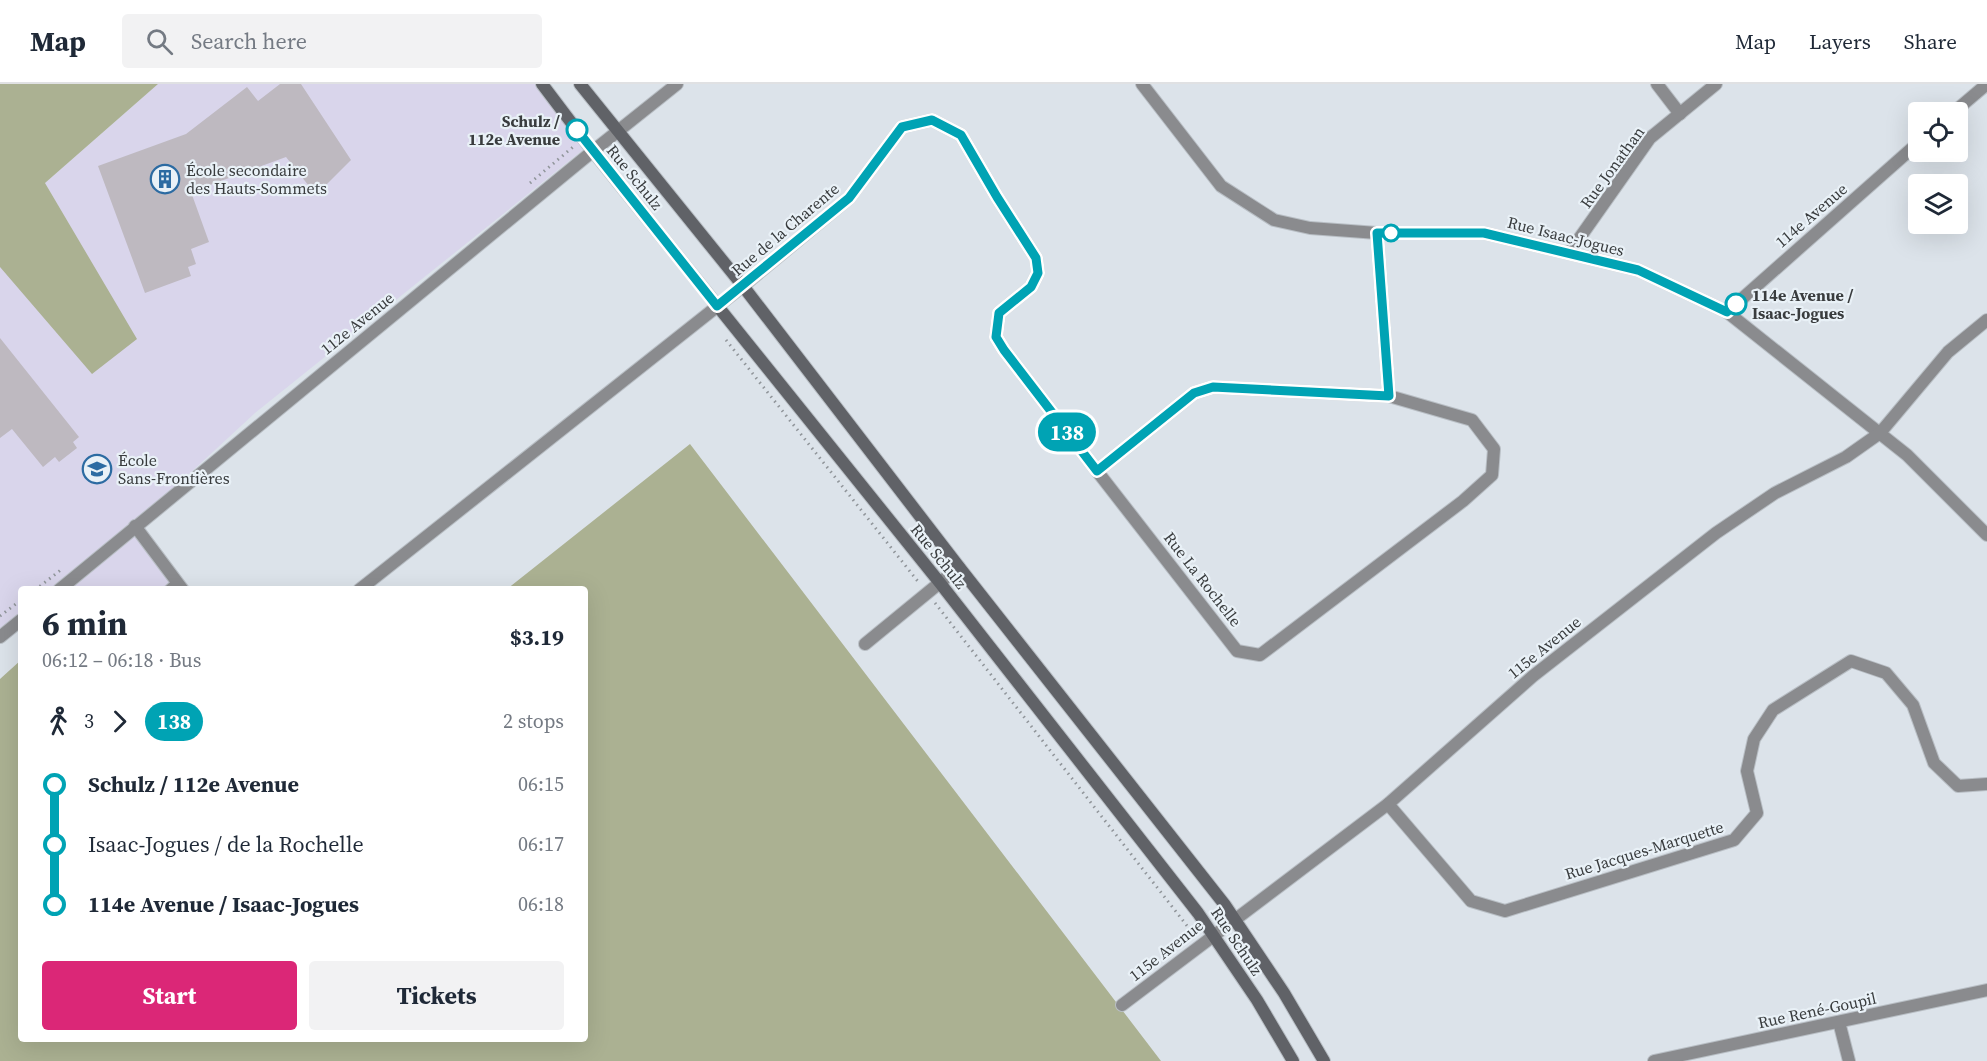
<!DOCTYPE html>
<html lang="en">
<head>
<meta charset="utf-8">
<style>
	:root { --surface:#fff; --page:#f2f2f3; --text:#1f2937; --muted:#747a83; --line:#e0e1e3; --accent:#db2777 }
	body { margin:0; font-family:"Source Serif 4",serif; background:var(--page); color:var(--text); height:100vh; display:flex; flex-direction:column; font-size:22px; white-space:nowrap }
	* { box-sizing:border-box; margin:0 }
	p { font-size:20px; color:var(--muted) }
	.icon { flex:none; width:33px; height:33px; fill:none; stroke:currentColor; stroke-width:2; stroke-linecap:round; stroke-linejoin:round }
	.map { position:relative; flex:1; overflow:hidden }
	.panel { position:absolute; left:18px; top:502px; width:570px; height:456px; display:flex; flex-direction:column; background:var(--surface); border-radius:6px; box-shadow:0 6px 24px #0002 }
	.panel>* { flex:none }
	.badge { padding:0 12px; border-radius:20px; font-size:21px; line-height:39px }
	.tools { position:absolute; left:1908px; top:18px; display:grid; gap:12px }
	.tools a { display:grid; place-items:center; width:60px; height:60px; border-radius:6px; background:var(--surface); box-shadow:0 6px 24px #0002; font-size:30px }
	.map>.badge { position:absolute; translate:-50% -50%; box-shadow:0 0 0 3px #fff }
	.legs { display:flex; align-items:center; gap:9px; height:66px; padding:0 24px; font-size:20px }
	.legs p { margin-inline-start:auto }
	.headline { display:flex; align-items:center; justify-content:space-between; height:102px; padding:0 24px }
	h1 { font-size:33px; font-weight:700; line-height:45px }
	.button { display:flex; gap:12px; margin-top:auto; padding:12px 24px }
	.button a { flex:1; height:69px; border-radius:6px; background:var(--accent); color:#fff; font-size:24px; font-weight:700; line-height:69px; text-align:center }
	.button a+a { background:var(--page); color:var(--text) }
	ul { padding:0 24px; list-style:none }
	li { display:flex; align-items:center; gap:21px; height:60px; font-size:22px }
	li i { display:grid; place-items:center; width:9px; height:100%; margin:0 8px; background:currentColor }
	li i::after { content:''; width:15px; height:15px; margin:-8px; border:4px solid; border-radius:50%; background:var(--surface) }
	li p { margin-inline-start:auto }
	li:first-child i { background:linear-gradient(#0000 50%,currentColor 0) }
	li:last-child i { background:linear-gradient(currentColor 50%,#0000 0) }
	header { display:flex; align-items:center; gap:36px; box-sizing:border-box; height:84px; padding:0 30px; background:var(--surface); border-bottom:2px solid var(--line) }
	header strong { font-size:28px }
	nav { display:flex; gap:33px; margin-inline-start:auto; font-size:21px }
	.search { width:420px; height:54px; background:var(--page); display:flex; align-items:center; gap:15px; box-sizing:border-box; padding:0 21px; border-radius:6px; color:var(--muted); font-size:22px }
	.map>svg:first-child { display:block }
	.education { fill:#d9d5eb }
	.forest { fill:#abb192 }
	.building { fill:#beb9c0 }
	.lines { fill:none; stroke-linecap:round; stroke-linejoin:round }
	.lane-casing { stroke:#b8bec4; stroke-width:8 }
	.street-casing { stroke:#b8bec4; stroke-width:14 }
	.secondary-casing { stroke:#b8bec4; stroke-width:14 }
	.path { stroke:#90959a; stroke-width:3; stroke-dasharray:1.5 4.5; stroke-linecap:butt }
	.lane { stroke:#8a8b8e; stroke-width:6 }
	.street { stroke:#8a8b8e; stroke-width:12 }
	.secondary { stroke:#606267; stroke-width:12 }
	.line-1-casing { stroke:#fff; stroke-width:14 }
	.line-1 { stroke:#00a3b4; stroke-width:9 }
	.stop-1-dot { fill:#fff; stroke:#00a3b4; stroke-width:3 }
	.labels { text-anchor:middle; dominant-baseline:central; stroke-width:4.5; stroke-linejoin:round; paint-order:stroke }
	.stop-label { font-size:16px; font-weight:bold; fill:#393c3e; stroke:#e9f1f7; text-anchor:end }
	.street-label { font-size:16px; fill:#393c3e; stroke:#e9f1f7 }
	.poi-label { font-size:16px; fill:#393c3e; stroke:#e9f1f7; text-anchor:start }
</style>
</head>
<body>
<header>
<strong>Map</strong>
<div class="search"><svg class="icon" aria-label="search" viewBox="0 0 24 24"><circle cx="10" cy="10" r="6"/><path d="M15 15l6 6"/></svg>Search here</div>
<nav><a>Map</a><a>Layers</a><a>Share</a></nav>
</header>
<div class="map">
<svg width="1987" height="977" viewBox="0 0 1987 977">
	<rect width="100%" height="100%" fill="#dce3ea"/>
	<g class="education">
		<path d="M158,0H536L584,65L255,329L135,440L57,505L21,506V536L0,552V183L136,255L45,99Z"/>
		<path d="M135,442L184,505L66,506Z"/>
	</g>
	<g class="forest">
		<path d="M0,0H158L45,99L137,255L92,290L0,183Z"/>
		<path d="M690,360L1161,977H0V595L21,576V956H585V506L507,505Z"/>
	</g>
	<g class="building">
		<path d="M280,0H301L351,76L316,111L286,73L191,108L209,158L191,165L196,180L188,183L191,192L145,209L98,82L186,50L247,3L258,17Z"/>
		<path d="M0,254L79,353L73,358L77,364L59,378L55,373L43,383L12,345L0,354Z"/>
	</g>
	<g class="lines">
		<g class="lane-casing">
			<path id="lane" d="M166,506L176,497"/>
		</g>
		<g class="street-casing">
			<g id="street">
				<path d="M1142,0L1221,102L1274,136L1310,144L1377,149H1484L1638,186L1727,228L1907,371L1987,451"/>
				<path d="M1657,0L1680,30"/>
				<path d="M1954,28L1987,0"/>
				<path d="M1377,149L1389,312"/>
				<path d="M1569,169L1650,54L1716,0"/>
				<path d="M1727,228L1918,59"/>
				<path d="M1213,303L1389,312L1472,336L1494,365L1492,391L1463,417L1260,571L1237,567L1097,387L1194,309Z"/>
				<path d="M135,442L183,506"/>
				<path d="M59,506L593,67L677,0"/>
				<path d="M359,506L743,202L849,114L902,43L932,36L961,51L997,113L1036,174L1038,189L1031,203L999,229L996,253L1004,266L1097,387"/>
				<path d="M0,553L21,536"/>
				<path d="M865,560L959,483"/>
				<path d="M1388,720L1471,817L1505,827L1734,756L1757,729L1747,687L1754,655L1773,626L1851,577L1886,589L1913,621L1934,679L1958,702L1987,700"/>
				<path d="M1122,921L1388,720L1533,592L1716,449L1775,409L1846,373L1880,349L1948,268L1987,236"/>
				<path d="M1839,938L1849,977"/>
				<path d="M1654,977L1987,906"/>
			</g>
		</g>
		<g class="secondary-casing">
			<g id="secondary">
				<path d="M542,0L589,62L940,499L1198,829L1257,916L1293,977"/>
				<path d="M580,0L743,202L959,483L1225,821L1284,909L1324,977"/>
			</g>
		</g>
		<g class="path">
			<path d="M530,99L573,63"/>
			<path d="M726,256L920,500"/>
			<path d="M35,506L62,485"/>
			<path d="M935,519L1195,852"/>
			<path d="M0,532L21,516"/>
		</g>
		<use href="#lane" class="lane"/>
		<use href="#street" class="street"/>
		<use href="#secondary" class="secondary"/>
	</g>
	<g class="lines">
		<g class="line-1-casing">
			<path id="line-1" d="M577,46L717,222L849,114L902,43L932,36L961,51L997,113L1036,174L1038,189L1031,203L999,229L996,253L1004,266L1097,387L1194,309L1213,303L1389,312L1377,149H1484L1638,186L1727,228L1736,220"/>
		</g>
		<use href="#line-1" class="line-1"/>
	</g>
	<defs>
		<g id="building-ring" transform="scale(1.5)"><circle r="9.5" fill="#e9f1f7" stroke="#2c6ba2" stroke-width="1.5"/><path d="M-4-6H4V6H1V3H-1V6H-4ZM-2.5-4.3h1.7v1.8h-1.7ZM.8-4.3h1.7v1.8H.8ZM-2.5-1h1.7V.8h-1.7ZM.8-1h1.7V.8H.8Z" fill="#2c6ba2"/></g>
		<g id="school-ring" transform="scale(1.5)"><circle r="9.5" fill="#e9f1f7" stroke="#2c6ba2" stroke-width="1.5"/><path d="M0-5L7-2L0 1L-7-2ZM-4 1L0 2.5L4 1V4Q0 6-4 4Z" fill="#2c6ba2"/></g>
	</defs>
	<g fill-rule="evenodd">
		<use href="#building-ring" x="165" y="95"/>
		<use href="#school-ring" x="97" y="385"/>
	</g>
	<g class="stop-1-dot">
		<circle cx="577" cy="46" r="10"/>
		<circle cx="1391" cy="149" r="8"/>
		<circle cx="1736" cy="220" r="10"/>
	</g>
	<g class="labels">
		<g class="stop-label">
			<text x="560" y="37">Schulz /<tspan x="560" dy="18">112e Avenue</tspan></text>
			<text x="1752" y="211" text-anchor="start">114e Avenue /<tspan x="1752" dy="18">Isaac-Jogues</tspan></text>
		</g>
		<g class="street-label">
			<text transform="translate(1612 83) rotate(-54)">Rue Jonathan</text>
			<text transform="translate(635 93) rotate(51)">Rue Schulz</text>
			<text transform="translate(1811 131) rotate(-41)">114e Avenue</text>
			<text transform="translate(785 145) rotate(-40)">Rue de la Charente</text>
			<text transform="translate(1566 152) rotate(14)">Rue Isaac-Jogues</text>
			<text transform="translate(357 239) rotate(-39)">112e Avenue</text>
			<text transform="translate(939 472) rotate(51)">Rue Schulz</text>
			<text transform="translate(1203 495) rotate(52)">Rue La Rochelle</text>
			<text transform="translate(1544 563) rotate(-39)">115e Avenue</text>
			<text transform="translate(1644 766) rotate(-17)">Rue Jacques-Marquette</text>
			<text transform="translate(1237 857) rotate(56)">Rue Schulz</text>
			<text transform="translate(1166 866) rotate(-38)">115e Avenue</text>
			<text transform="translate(1817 926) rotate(-12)">Rue René-Goupil</text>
		</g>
		<g class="poi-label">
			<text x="186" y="86">École secondaire<tspan x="186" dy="18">des Hauts-Sommets</tspan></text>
			<text x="118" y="376">École<tspan x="118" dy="18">Sans-Frontières</tspan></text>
		</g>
	</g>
</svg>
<div class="tools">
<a><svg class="icon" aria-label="locate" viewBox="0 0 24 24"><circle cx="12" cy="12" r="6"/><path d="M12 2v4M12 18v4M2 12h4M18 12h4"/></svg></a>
<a><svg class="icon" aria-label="layers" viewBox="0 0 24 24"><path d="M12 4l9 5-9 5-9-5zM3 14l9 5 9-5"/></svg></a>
</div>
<b class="badge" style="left:1067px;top:348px;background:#00a3b4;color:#fff">138</b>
<section class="panel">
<div class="headline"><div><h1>6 min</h1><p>06:12 – 06:18 · Bus</p></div><b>$3.19</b></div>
<div class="legs"><svg class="icon" aria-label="walk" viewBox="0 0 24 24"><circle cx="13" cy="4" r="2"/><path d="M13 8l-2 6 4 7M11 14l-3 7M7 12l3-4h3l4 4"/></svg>3<svg class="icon" aria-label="forward" viewBox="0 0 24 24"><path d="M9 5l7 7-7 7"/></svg><b class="badge" style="background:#00a3b4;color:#fff">138</b><p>2 stops</p></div>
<ul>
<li><i style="color:#00a3b4"></i><b>Schulz / 112e Avenue</b><p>06:15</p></li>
<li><i style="color:#00a3b4"></i><span>Isaac-Jogues / de la Rochelle</span><p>06:17</p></li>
<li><i style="color:#00a3b4"></i><b>114e Avenue / Isaac-Jogues</b><p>06:18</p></li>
</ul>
<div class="button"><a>Start</a><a>Tickets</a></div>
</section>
</div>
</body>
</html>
